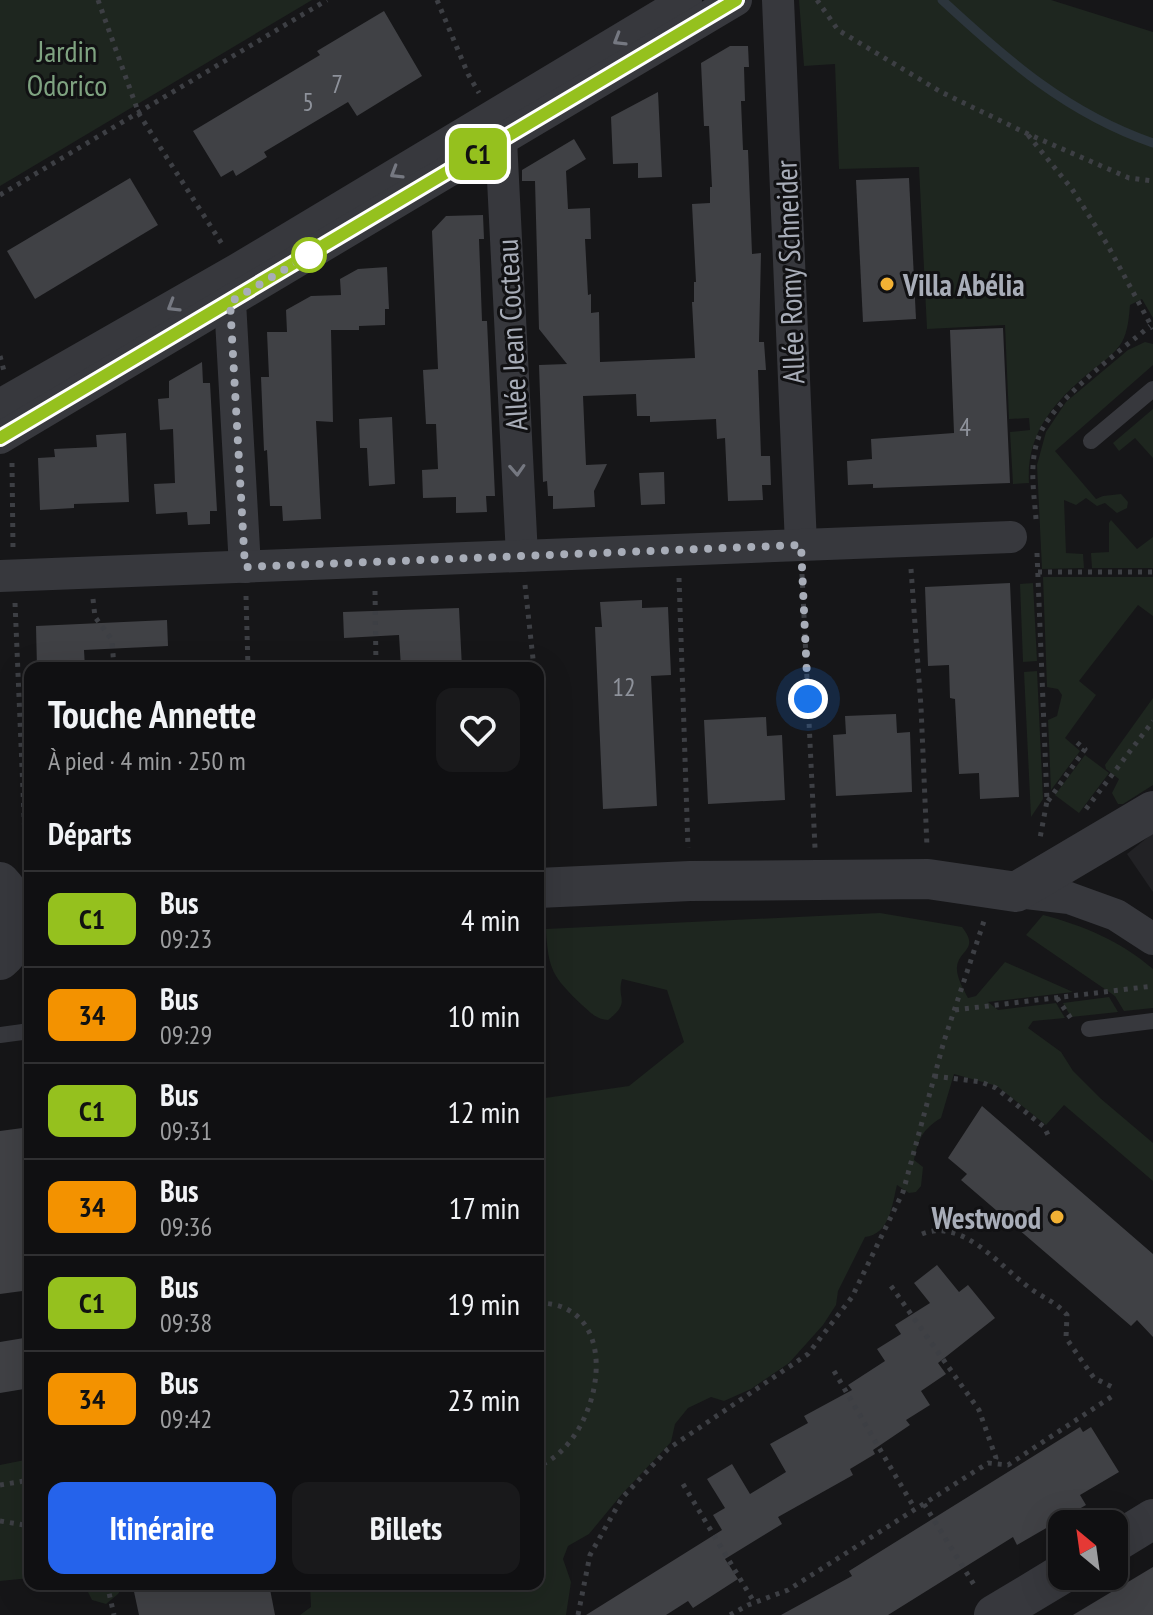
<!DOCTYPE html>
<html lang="fr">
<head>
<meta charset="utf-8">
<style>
	:root { --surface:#101012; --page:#19191b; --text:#f1f3f6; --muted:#9c9d9f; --line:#303032; --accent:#2563eb }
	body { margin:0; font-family:"PT Sans Narrow",sans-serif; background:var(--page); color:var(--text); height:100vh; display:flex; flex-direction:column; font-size:30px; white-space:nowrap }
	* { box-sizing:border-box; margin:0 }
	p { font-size:26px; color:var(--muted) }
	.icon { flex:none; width:44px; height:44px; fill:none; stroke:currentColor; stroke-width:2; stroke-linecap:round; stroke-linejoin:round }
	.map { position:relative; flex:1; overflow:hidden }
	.drawer { position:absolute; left:24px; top:662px; width:520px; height:928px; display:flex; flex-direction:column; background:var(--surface); border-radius:16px; box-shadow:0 8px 32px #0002,0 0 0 2px var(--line) }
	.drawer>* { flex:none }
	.badge { padding:0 16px; border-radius:12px; font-size:28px; line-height:52px }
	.needle { width:52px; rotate:331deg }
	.fabs { position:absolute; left:1048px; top:1510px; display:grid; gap:16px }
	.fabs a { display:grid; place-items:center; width:80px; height:80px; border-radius:16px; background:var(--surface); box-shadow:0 8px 32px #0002,0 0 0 2px var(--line); font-size:40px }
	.you { position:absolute; width:40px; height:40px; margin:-20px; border:6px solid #fff; border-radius:50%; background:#1a73e8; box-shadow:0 0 0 12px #1a73e833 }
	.map>.badge { position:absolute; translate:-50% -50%; box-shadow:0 0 0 4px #fff }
	h2 { padding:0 24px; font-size:30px; line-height:72px }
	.round { display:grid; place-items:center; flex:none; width:84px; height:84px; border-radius:16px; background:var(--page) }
	.head { display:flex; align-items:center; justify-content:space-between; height:136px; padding:0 24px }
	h1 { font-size:38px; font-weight:600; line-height:60px }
	.button { display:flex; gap:16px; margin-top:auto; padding:16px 24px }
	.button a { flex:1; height:92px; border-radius:16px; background:var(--accent); color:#fff; font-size:32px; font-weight:600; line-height:92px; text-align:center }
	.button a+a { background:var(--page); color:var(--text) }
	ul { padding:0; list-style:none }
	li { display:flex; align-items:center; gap:24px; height:96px; padding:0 24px; border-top:2px solid var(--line) }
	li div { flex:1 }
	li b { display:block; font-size:30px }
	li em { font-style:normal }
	li .badge { min-width:88px; font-weight:700; text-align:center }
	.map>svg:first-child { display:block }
	.built { fill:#222225 }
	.green { fill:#1e261f }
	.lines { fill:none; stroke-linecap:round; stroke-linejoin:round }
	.stream { stroke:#2c353c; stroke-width:9 }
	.building { fill:#404145 }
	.path { stroke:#3d3f44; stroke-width:5; stroke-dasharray:4 6; stroke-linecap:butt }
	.service { stroke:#37383d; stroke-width:16 }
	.minor { stroke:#37383d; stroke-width:32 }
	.tertiary { stroke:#37383d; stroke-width:40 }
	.oneway { stroke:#757881 }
	.line-casing { stroke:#fff; stroke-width:18 }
	.line { stroke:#95c11e; stroke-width:12 }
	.walk { stroke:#a8adb8; stroke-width:8; stroke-dasharray:0 14.4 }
	.stop-dot { fill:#fff; stroke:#95c11e; stroke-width:4 }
	.poi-dot { fill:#f2b134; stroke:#111113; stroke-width:3 }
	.labels { text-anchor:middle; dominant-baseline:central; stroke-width:6; stroke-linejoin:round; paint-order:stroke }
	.number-label { font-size:26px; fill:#8e929b }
	.park-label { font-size:30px; fill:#7fa381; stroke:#111113 }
	.street-label { font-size:30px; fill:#a8adb8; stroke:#111113 }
	.poi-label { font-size:30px; font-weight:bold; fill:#a8adb8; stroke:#111113; text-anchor:start }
</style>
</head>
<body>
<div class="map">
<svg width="1153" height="1615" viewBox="0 0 1153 1615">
	<rect width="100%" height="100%" fill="#161618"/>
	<path class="built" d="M1153,833V892L1127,854Z"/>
	<g class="green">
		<path d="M0,0H312L0,186Z"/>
		<path d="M799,0H1051L1153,32V318L1142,299L1130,305C1129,317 1128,331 1122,342C1115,354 1101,363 1090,372C1054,402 1026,433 1029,483L1013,484L1010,432L1030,430L1029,418L1009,419L1005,325L927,329L919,167L839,169L835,64L804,66Z"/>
		<path d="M1145,342L1153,344V365L1055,451L1096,499L1103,496L1121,494L1128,502L1127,508L1117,513L1105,503L1097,506L1086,498L1076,505L1064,500L1066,553L1083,554L1084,568L1042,569L1037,465L1046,432L1066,402L1128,350Z"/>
		<path d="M1153,409V458L1135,438L1119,451L1113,443Z"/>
		<path d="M1111,520L1137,549L1153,537V568H1092L1091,553L1109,552V523Z"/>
		<path d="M1043,577H1153V616L1138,605L1079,681L1096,695L1065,738L1080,751L1051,790L1048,720L1057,716L1062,695L1058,689L1047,687Z"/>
		<path d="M1033,583L1037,661L1023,662L1020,584Z"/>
		<path d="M1037,671L1043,799L1031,817L1024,672Z"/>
		<path d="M1153,698V785L1123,804H1118L1112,793L1119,779L1106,769L1105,765Z"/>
		<path d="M1085,755L1109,773L1079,813L1055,795Z"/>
		<path d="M880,913L962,927C980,950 959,949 957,967C956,977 964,990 968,998L976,996L1005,962L1073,992L988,1002L998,1010L1056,1003L1065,1018L1033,1021L1028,1028L1061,1052L1073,1071L1100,1098L1153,1143V1181L1064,1105L1046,1125L997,1086L954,1074L941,1118C923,1129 918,1139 914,1160L923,1167L921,1186L916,1192L909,1193L897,1185C892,1205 890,1234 865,1237L838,1291L836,1305L823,1325L789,1363L751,1389L724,1401L711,1397L688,1408L675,1424L671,1442L622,1494L589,1534L568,1546L563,1559L571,1582L566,1615H300L311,1607L310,1584H538V1099L629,1086L684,1042L667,990L622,979C616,1000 632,1001 608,1020C596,1019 591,1013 582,1005C553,977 548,970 546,929Z"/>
		<path d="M1043,915C1085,926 1120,941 1153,969V1008L1124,1011L1115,996L1026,935Z"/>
		<path d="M1109,997L1118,1012L1071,1017L1063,1003Z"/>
		<path d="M30,1459V1578L0,1581V1465Z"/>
		<path d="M84,1584H124L118,1594L106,1604L92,1600Z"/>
	</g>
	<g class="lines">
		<path class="stream" d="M942,0C1008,61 1067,113 1153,143"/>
	</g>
	<g class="building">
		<path d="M384,11L422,76L357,116L348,102L264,152L267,157L236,176L233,170L221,177L193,131L320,55L317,51Z"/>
		<path d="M730,46H748L749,67H744L745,101H741L743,150H748L752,254L761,253L759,342H764L766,370H758L761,456H770L771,485H762L763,500L728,501L725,438L717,439L716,419L650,422V416H637L636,394L583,396L586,465L607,464L594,491L595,507L553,509V496H548L547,481L543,482L539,365L567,364L539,329L535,181H522V170L574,139L586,159L566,171L568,209L590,208L591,239H585L588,295L591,294V313L599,312L600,362L695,358L692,302H694V282H696L692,204L710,203V187H712L709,126H704L701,63Z"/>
		<path d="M658,92L662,177L638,178V163L613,164L611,117Z"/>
		<path d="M130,178L158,225L35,299L7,251Z"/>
		<path d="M909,178L916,319L863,322L856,180Z"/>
		<path d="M483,215L484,239H479L482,321H487L495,496H486L487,512L456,513V497L423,498L422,470L438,469L436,424H426L423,370L438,369L432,231L446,216Z"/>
		<path d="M387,267L389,309H385V325L359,326V330H331L333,422L316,421L321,519L283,521L282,506H270L267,450L264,451L261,377H269L267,332H287L286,310L311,296L341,295L340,279L358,269Z"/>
		<path d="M1003,328L1010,483L873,488V484L848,485L847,461L872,459L871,439L954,433L950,330Z"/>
		<path d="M202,362L203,383H210L217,511H210V524L188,525L187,512L156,514L154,484L175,483L173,429L160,430L158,399L169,398V381Z"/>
		<path d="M392,417L395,484L369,486L367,448H360L359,419Z"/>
		<path d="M126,433L129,502L74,504V508L40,510L38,458L55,457L54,449L97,447L96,435Z"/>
		<path d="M664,472L665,504L641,505L639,473Z"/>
		<path d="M1010,583L1019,797L980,799L979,773L959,774L955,699L950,698L949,665L928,666L925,587Z"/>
		<path d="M642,600V608L668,607L671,675L651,676L657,806L603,809L595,627H602L600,602Z"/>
		<path d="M459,608L462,668H401L399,635L344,638L343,612Z"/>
		<path d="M167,620L168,646L84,650L85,668H37L36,626Z"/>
		<path d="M896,714L897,733L910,732L912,792L836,796L833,735L846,734L845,716Z"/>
		<path d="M766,717L767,736L782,735L785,800L708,804L704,720Z"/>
		<path d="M982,1106L1153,1254V1337L1137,1320L1131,1326L961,1180L967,1174L948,1158Z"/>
		<path d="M30,1127V1290L0,1294V1131Z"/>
		<path d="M937,1265L959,1292L968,1285L995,1318L938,1363L946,1374L921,1391L930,1405L906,1420L910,1425L873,1450L875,1454L850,1469L853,1475L778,1517L782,1524L725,1559L738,1579L693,1608L688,1601L666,1615H586L722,1530L713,1515L725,1508L707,1479L732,1464L750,1494L786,1472L770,1444L808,1423L804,1416L852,1390L848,1385L885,1361L877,1349L901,1334L895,1325L930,1303L914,1283Z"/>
		<path d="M30,1337V1388L0,1393V1342Z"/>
		<path d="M1080,1427L1083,1432L1091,1427L1119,1472L1080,1495L1086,1505L1017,1545L1013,1537L888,1615H781L852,1576L849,1571Z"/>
		<path d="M1153,1567V1615H1073Z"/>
		<path d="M146,1584H269L275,1615H139L133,1587Z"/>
	</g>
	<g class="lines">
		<g class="path">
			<path d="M98,0L139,114L222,244"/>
			<path d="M437,0L468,74L479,93"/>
			<path d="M817,0L838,30L941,92L1028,134L1129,178L1153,181"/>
			<path d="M1028,135L1072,189L1107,244L1153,329"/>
			<path d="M0,195L327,0"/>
			<path d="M0,356L4,371"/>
			<path d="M12,463L13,549"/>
			<path d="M1036,519C1034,493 1029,465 1038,439C1050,402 1119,352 1150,326"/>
			<path d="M1037,553L1047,801L1040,838"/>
			<path d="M911,569L921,707L927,847"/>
			<path d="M1038,572H1153"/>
			<path d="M802,574L815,848"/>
			<path d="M679,578L688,848"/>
			<path d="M525,585L534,668"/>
			<path d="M375,591L376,668"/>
			<path d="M246,596L248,668"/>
			<path d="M93,599L95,617L112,640L114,668"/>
			<path d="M15,603L26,861"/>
			<path d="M1048,801L1085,749L1075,741"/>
			<path d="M1086,809L1153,721"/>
			<path d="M1057,998L1072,1020"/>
			<path d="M955,1010L1153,986"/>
			<path d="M934,1076L981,1082L996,1088L1044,1127L1048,1135"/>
			<path d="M922,1234C962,1218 998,1264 1027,1286C1041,1297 1055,1301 1067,1315L1066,1338L1094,1378L1114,1388"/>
			<path d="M891,1286L979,1410L996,1458L994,1464"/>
			<path d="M538,1303C629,1303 601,1443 538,1466"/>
			<path d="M834,1371L915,1509"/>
			<path d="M683,1484L754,1602"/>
			<path d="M0,1485L30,1480"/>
			<path d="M924,1504L976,1588"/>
			<path d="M0,1521L30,1526"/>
			<path d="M107,1584L114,1615"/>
			<path d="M578,1615L590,1555L622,1498L668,1449L808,1354L852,1297L903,1192L944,1041L984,921"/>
			<path d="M730,1615L748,1605L788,1590L988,1463L1008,1465L1114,1395"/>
		</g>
		<g class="service">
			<path d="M1091,441L1153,389"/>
			<path d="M1089,1029L1153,1021"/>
			<path d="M0,1035L30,1031"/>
		</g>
		<g class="minor">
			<path d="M778,0L801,545"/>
			<path d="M492,124L501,140L522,556"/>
			<path d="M221,285L230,302L245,567"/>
			<path d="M0,405L238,269L686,0"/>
			<path d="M0,438L736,0"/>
			<path d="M0,576L1011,537"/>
			<path d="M1016,892L1069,898L1116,915L1153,939"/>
		</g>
		<g class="tertiary">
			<path d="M0,882C22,905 25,938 0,960"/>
			<path d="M538,888L690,881L928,879L1016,892L1153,811"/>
			<path d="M1114,1543L1153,1519"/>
			<path d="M994,1615L1062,1574"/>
		</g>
	</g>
	<defs><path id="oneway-chevron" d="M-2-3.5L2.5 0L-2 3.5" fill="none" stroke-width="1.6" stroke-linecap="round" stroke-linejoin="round" transform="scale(2)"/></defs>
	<g class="oneway">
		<use href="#oneway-chevron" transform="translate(619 40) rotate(149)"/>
		<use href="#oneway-chevron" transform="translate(396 173) rotate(149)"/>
		<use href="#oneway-chevron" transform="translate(173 306) rotate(149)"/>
		<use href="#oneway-chevron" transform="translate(517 470) rotate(87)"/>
	</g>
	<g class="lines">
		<g class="line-casing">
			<path id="line" d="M0,438L736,0"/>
		</g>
		<use href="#line" class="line"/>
		<path class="walk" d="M309,255L230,302L245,567L801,545L808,699"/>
	</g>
	<circle class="stop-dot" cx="309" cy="255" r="16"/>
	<g class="poi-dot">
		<circle cx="887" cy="284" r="8"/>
		<circle cx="1057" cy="1217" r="8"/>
	</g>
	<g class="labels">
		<g class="number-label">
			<text x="337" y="83">7</text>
			<text x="308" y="101">5</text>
			<text x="965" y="426">4</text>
			<text x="624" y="686">12</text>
		</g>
		<g class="park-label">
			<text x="67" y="50">Jardin<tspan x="67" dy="34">Odorico</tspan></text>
		</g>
		<g class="street-label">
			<text transform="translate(789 272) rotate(-92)">Allée Romy Schneider</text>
			<text transform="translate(511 335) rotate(-93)">Allée Jean Cocteau</text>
		</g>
		<g class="poi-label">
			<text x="903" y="284">Villa Abélia</text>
			<text x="1041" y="1217" text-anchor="end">Westwood</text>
		</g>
	</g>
</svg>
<div class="fabs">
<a><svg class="needle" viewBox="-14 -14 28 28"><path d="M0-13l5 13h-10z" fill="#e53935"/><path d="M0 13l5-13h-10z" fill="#9c9d9f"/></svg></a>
</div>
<div class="you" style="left:808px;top:699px"></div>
<b class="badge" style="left:478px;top:154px;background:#95c11e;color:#111">C1</b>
<section class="drawer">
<div class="head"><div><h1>Touche Annette</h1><p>À pied · 4 min · 250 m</p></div><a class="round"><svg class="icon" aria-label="heart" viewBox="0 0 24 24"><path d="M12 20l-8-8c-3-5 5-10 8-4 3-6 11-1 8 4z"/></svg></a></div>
<h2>Départs</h2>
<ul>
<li><span class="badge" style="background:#95c11e;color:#111">C1</span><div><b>Bus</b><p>09:23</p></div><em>4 min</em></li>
<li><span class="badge" style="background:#f39200;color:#111">34</span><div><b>Bus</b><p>09:29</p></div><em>10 min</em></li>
<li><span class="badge" style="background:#95c11e;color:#111">C1</span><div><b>Bus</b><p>09:31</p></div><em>12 min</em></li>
<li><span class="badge" style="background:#f39200;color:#111">34</span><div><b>Bus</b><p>09:36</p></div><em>17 min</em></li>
<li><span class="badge" style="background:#95c11e;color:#111">C1</span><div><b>Bus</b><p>09:38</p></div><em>19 min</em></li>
<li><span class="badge" style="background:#f39200;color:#111">34</span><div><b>Bus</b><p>09:42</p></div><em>23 min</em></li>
</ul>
<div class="button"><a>Itinéraire</a><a>Billets</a></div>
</section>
</div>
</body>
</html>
